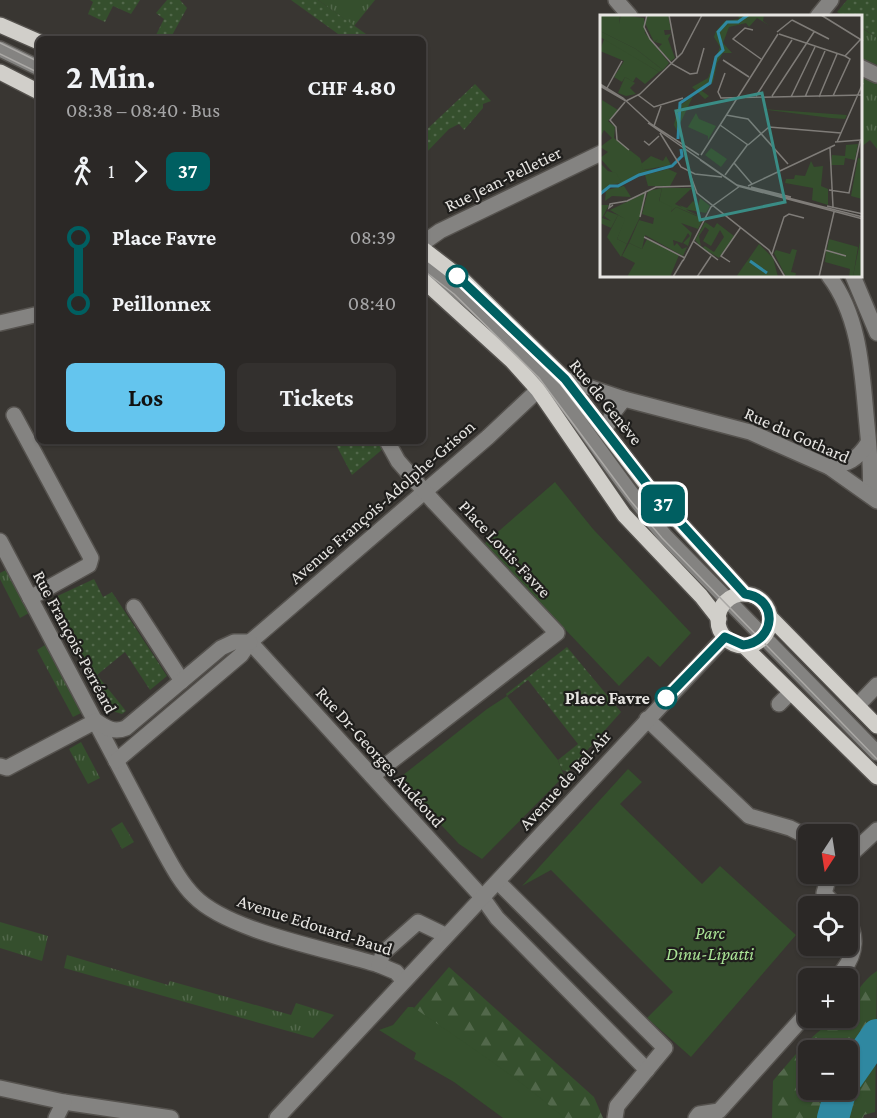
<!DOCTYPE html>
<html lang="de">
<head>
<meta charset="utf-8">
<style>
	:root { --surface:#2b2826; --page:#33302e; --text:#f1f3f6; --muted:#a6a6a7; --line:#474443; --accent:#64c5ee }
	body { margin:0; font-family:"Crimson Pro",serif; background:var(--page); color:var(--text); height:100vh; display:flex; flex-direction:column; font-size:22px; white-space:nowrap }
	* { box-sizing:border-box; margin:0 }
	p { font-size:20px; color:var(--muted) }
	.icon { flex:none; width:33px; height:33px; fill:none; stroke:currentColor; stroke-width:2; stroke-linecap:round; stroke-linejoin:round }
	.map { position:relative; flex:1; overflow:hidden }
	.side { position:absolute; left:36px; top:36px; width:390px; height:408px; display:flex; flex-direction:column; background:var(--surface); border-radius:9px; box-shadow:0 2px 4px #0004,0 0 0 2px var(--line) }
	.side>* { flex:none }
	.badge { padding:0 12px; border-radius:9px; font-size:21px; line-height:39px }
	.needle { width:39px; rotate:192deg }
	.buttons { position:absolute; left:798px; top:824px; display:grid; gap:12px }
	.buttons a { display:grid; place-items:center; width:60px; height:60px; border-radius:9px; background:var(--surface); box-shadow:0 2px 4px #0004,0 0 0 2px var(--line); font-size:30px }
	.map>.badge { position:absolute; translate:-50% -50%; box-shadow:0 0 0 3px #fff }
	.legs { display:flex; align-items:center; gap:9px; height:66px; padding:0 30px; font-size:20px }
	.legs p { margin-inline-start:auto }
	.summary { display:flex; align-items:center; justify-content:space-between; height:102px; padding:0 30px }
	h1 { font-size:33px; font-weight:700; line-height:45px }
	.action { display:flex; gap:12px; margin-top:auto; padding:12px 30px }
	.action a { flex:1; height:69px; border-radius:9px; background:var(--accent); color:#111; font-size:24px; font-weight:700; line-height:69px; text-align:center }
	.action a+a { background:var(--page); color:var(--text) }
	ul { padding:0 30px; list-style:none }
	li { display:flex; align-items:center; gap:21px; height:66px; font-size:22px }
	li i { display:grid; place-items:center; width:9px; height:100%; margin:0 8px; background:currentColor }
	li i::after { content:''; width:15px; height:15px; margin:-8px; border:4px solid; border-radius:50%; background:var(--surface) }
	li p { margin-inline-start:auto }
	li:first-child i { background:linear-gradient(#0000 50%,currentColor 0) }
	li:last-child i { background:linear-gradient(currentColor 50%,#0000 0) }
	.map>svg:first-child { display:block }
	.grass { fill:url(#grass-tufts) }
	.forest { fill:url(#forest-firs); fill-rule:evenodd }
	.park { fill:#354f2d }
	.garden { fill:url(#garden-dots) }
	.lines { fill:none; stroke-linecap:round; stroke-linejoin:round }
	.river { stroke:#2f88a1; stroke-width:32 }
	.minor-casing { stroke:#55524e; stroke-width:18 }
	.major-casing { stroke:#55524e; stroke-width:18 }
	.minor { stroke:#848381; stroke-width:15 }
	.major { stroke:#d1cfca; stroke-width:15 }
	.tram { stroke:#aba9a6; stroke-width:1.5 }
	.line-1-casing { stroke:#fff; stroke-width:14 }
	.line-1 { stroke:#005f61; stroke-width:9 }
	.stop-1-dot { fill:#fff; stroke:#005f61; stroke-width:3 }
	.labels { text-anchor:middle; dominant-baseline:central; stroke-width:4.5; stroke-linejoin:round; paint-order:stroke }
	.street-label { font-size:18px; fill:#e7e5e2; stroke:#1f1e1c }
	.stop-label { font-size:18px; font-weight:bold; fill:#e7e5e2; stroke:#1f1e1c; text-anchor:end }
	.park-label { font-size:18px; font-style:italic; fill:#aae496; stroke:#1f1e1c }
	.inset-river { fill:none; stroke:#2f88a1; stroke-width:3 }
	.inset-road { fill:none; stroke:#7f7c78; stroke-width:1.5 }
	.view { fill:#3a8c85; fill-opacity:0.15; stroke:#3a8c85; stroke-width:3 }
	.inset-edge { fill:none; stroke:#e7e5e2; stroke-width:3 }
</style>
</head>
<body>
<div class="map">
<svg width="877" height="1118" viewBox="0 0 877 1118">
	<defs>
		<pattern id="grass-tufts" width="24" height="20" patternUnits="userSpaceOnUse" patternTransform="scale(1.5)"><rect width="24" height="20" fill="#354f2d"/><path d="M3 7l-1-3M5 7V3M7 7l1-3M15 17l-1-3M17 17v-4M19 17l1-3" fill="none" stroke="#52684b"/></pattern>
		<pattern id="forest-firs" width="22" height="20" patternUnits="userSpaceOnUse" patternTransform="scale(1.5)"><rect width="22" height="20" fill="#354f2d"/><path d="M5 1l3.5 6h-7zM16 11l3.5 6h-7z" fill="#52684b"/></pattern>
		<pattern id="garden-dots" width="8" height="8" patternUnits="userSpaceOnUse" patternTransform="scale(1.5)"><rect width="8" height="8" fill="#354f2d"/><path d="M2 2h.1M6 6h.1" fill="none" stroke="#52684b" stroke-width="1.8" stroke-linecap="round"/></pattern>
	</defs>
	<rect width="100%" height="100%" fill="#393632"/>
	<g class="grass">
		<path d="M318,0H375L354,26Z"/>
		<path d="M860,27L877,38V65L861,58Z"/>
		<path d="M860,76L877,81V149L870,140L861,147Z"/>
		<path d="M6,570L29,613L20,618L0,579V573Z"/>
		<path d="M45,645L81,713L73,717L37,650Z"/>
		<path d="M81,742L100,778L88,784L69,749Z"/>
		<path d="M122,822L134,842L122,849L111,829Z"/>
		<path d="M0,922L48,936L42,961L0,948Z"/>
		<path d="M67,955L168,985L170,981L291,1015L296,1003L334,1015L313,1038L64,968Z"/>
	</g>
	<g class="forest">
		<path d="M449,967L594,1097L603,1118H560L408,1015Z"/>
		<path d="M877,971L875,1112L864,1115L863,1118H772L773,1081C789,1063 823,1017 848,1017C848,1001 864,979 877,971ZM808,1050H848V1089H808Z"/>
	</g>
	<g class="park">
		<path d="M555,482L593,529L691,633L660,667L648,656L619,686L484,544Z"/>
		<path d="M507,696L558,760L564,776L482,859L459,844L398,779L487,709Z"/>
		<path d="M628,769L642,782L620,804L702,884L720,866L796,935L691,1057L647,1018L673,992L551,870L522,886Z"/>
		<path d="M408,1007H413C464,1043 518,1077 564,1118H503L454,1082L414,1059L416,1053L379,1030L393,1025Z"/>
	</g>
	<g class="garden">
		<path d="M90,0H140L131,14L113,6L105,22L88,14L93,2Z"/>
		<path d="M167,0H180L187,8L170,39H154L164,19L156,13Z"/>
		<path d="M291,0H318L373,39H345Z"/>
		<path d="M847,0H877V38L861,27L860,16H844L837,12Z"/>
		<path d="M475,84L491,101L483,104V108L464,130L459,124L449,129L423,156V133Z"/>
		<path d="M334,441H380L384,448L352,475Z"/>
		<path d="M94,579L103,597L112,592L167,676L150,690L125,652L97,675L126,711L122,714L112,711L51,599Z"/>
		<path d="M567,647L621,712L568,772L562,770L558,760L578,744L528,680L507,696L506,694Z"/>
	</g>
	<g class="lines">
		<g class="river">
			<path d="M848,1077L877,1035"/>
			<path d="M833,1118L841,1089"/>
		</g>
		<g class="minor-casing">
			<g id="minor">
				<path d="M616,0L630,16"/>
				<path d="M818,16L831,0"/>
				<path d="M0,49L39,68"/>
				<path d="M860,67L877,75"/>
				<path d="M423,243L440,231L601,153"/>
				<path d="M423,265C465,293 524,350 555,390C593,438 625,490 665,536L877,753"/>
				<path d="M829,276C861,318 862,374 867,425C869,448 872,471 870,494"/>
				<path d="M853,276L877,333"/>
				<path d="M0,323L39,314"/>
				<path d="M14,415L91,558L89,565L30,598"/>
				<path d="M605,430L613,413L624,399"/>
				<path d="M829,467C848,464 857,460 868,443"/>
				<path d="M0,541L161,846C171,864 180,882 194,896C229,932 329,949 379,965L396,972L403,980"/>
				<path d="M134,607L182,681"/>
				<path d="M250,642L482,897L497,918L647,1070"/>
				<path d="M779,704L790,693"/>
				<path d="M857,706L877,685"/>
				<path d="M647,719L749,816L790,828L808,837"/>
				<path d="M116,761L241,655L250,642L488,437L538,390L565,379L624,399L750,432L829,467L877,501"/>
				<path d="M0,766L7,768L96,721C106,728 114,733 126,728L221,648L234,642H250"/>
				<path d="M372,776L557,633L433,501L398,461L387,441"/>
				<path d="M848,857L877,830"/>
				<path d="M830,873L824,893L836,906"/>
				<path d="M498,882L665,1048L617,1106L615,1118"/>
				<path d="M379,965L383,953L418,922L445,935"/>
				<path d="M837,978C853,960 860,942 848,921"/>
				<path d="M0,1088L64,1102L171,1118"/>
				<path d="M56,1118L64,1102"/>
				<path d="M277,1118L725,637"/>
				<path d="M696,1118L699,1114L719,1111L808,1012"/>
			</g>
		</g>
		<g class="major-casing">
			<g id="major">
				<path d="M0,25L39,42"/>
				<path d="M0,72L39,92"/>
				<path d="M423,249L462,279L565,379L655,496L745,594"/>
				<path d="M423,280L512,361L538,390L624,515L701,596L719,619"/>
				<circle cx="744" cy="620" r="26"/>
				<path d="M770,617L877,726"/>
				<path d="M743,645L877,777"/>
			</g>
		</g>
		<use href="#minor" class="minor"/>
		<use href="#major" class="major"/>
		<g class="tram">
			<path d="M0,43L39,62"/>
			<path d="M0,54L39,73"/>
			<path d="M423,270L454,294L539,378L630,500L662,538L877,759"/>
		</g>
	</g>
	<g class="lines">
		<g class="line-1-casing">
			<path id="line-1" d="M457,276L565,379L656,496L745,594C779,598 776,642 743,645L725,637L666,698"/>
		</g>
		<use href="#line-1" class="line-1"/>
	</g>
	<g class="stop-1-dot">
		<circle cx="457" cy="276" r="10"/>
		<circle cx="666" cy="698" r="10"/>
	</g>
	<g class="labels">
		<g class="street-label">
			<text transform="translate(503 179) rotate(-26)">Rue Jean-Pelletier</text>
			<text transform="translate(606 402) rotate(51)">Rue de Genève</text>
			<text transform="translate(797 435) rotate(24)">Rue du Gothard</text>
			<text transform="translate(382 502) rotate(-41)">Avenue François-Adolphe-Grison</text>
			<text transform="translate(505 549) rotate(47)">Place Louis-Favre</text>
			<text transform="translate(75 642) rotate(62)">Rue François-Perréard</text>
			<text transform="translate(380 757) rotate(48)">Rue Dr-Georges Audéoud</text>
			<text transform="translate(565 780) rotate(-48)">Avenue de Bel-Air</text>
			<text transform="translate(315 925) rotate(18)">Avenue Edouard-Baud</text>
		</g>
		<g class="stop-label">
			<text x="650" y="698">Place Favre</text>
		</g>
		<g class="park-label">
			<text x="710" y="933">Parc<tspan x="710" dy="21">Dinu-Lipatti</tspan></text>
		</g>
	</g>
	<g transform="translate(600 15)">
		<rect width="262" height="262" fill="#393632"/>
		<path d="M2,85L18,95L8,106L15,112L14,123L40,143L44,155L54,154L22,168L0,143L8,137L0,132L12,123L4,115L0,123ZM161,94L247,100L245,104L231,103ZM68,154L77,158L70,171H48L45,160ZM62,173H92L75,189L103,203L76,192L70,197L59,187ZM100,183L110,191L106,198L84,194L79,190L87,193L93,186L98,191ZM18,200L26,204L17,224L27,229L21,242L7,222ZM105,207L114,213L117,208L134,221L119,243L102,233L105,231L114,237L124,222L120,215L111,231L103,226L109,215L105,212L99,221L101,232L95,225ZM260,227L262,262H256L253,261Z" fill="#354f2d"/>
		<path d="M138,0H164L163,6L170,11L157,3L149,12L146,8L129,12L123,28L132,38H123L117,48L113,67L102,76L109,81L105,84L92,72L108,63L120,32L114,22L116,16L125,6L139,4ZM93,81L79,111L80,122L74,110L78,92Z" fill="#354f2d"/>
		<path d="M4,24L28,38L59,57L45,69L36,62L33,67L25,62L22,67L14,62L24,46L0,36ZM45,178L40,202L27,229L17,224L25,204L10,195Z" fill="#354f2d"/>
		<path d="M0,16L36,34L63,55L59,57L0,22ZM96,98L99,104L116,111L108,125V121L88,112ZM111,133L127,144L121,152L105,140ZM258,143L262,144V184L251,181ZM211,146L214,152L223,151L221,171L228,174V190L212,185L213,173L185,168L186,164H194L195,160L205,161ZM47,224L79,240L70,262H27L35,248L22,241L29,228L42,234ZM159,229L173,243L178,262H136Z" fill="#354f2d"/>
		<path d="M0,0H20L19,9L21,0L44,3L45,18L69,48L63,55L36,34L0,16ZM48,0H68L71,15H64L65,20L71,19L68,24L75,43L71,46L58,33L62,29L55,27L58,24L54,27L45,8ZM25,62L35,68L30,73L36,79L26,81L18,78ZM258,129L255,145L245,143L244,150H231L232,140L245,141L246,130ZM51,141L63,146L66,141L71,150L43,155L41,149ZM0,148L8,156L16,158L22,168L9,170L0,178ZM24,171L31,182L12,181L5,186L6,175ZM62,173L59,186L72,192L71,197L76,192L103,204L98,214L81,208L92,218L88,231L83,228L90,221L88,218L82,228L73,225L74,231L77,228L82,234L87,232L83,241L45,220L42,234L29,228L39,205L53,209L54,203L42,199L48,176ZM0,187L1,190H9L2,203L11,206L4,201L7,196L18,200L11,213L0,208ZM229,224L258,232L253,262H249L250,254L225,247L226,236L248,241L227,235ZM192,234L197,235L191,257L196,258L195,262H186L174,238L176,235L190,239Z" fill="#354f2d"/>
		<path class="inset-river" d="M78,124L80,88L110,68L116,42L123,35L118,17L127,7H138L148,0M0,179L10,171H18L39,160L72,151L82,141L81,134M150,246L167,258"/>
		<path class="inset-road" d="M47,0L44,12L50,24L72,49L90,59L97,58L104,33M69,0L77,43M221,0L263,26M192,5L229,24M153,15L145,13L133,24L161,44M177,17L192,5M179,19L245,41M245,41L260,25M123,45L149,62M125,58L118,77L121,83L263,80M0,69L23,83L51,109L99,140M0,71L26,86M7,73L22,46M38,80L54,92L83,83M156,81L192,25M172,81L214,17M233,81L250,44L245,41M191,82L215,32M205,82L225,36M219,82L237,39M26,86L40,79L82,38L102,0M25,87L10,105L16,112L17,125L29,135M126,100L148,104L188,149M48,108L137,170L263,202M120,110L148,130M54,111L61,91M60,118L81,152L95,159L122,162M44,126L49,130L59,121M235,127L261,125M237,127L263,68M148,130L169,112L241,118M230,133L233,192M101,140L178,19M100,145L138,171L263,204M134,148L152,169M90,159L97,178L169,235L185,262M125,160L148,129M148,171L235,130M151,172L191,182M229,175L249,178L260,126M13,190L9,193L10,189L27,186L56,172L91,171M227,191L263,199M40,202L46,176M44,222L85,243M93,226L118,245M225,235L246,241M172,239L184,202L189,199L204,203M83,246L111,192L140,171M130,247L121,241L141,212M73,262L83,245M97,262L111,241M219,262L234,197"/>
		<path class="view" d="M162,78L185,187L100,205L76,96Z"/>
		<rect width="262" height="262" class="inset-edge"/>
	</g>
</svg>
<div class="buttons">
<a><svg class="needle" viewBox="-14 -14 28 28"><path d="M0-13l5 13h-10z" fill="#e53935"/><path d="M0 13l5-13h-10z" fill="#a6a6a7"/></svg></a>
<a><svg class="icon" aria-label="locate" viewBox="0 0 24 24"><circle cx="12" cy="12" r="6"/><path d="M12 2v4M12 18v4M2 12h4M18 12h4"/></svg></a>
<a>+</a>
<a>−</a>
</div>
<b class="badge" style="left:663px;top:504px;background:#005f61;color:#fff">37</b>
<section class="side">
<div class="summary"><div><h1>2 Min.</h1><p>08:38 – 08:40 · Bus</p></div><b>CHF 4.80</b></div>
<div class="legs"><svg class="icon" aria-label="walk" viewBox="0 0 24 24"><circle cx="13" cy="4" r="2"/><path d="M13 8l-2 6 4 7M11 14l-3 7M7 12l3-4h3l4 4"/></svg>1<svg class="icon" aria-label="forward" viewBox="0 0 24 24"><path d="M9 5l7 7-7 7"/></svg><b class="badge" style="background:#005f61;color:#fff">37</b></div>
<ul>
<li><i style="color:#005f61"></i><b>Place Favre</b><p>08:39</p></li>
<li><i style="color:#005f61"></i><b>Peillonnex</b><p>08:40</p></li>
</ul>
<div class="action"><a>Los</a><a>Tickets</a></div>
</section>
</div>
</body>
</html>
